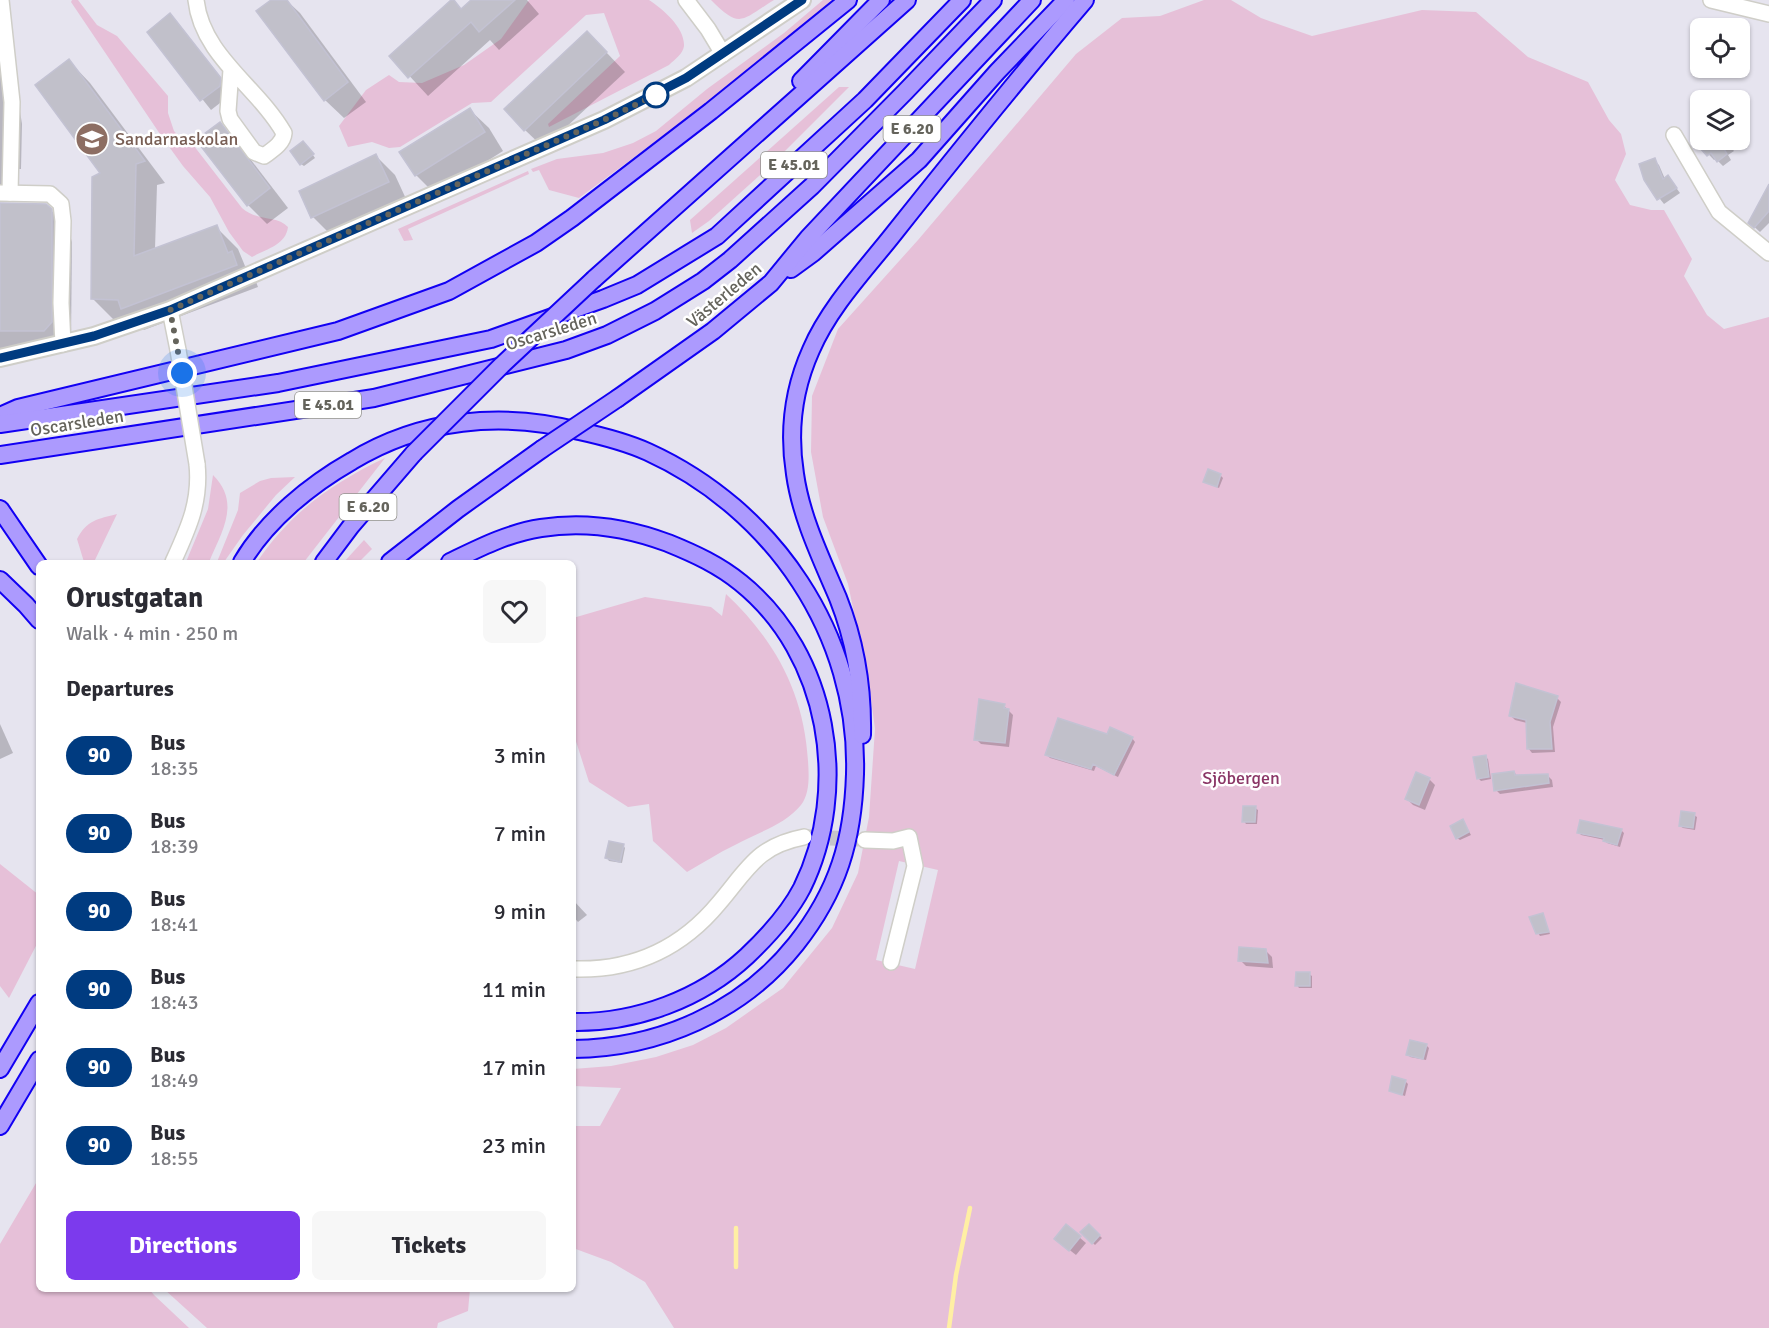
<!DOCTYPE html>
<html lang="en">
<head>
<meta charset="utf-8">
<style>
	:root { --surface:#fff; --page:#f7f7f7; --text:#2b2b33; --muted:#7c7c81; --accent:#7c3aed }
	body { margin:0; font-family:Signika,sans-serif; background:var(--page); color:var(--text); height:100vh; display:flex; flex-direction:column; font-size:22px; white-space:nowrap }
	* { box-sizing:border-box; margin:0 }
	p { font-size:20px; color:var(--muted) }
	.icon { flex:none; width:33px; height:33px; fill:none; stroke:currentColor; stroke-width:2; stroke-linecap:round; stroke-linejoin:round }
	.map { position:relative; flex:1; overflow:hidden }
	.panel { position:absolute; left:36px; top:560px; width:540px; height:732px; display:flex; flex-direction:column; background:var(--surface); border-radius:9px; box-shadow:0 2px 4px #0004 }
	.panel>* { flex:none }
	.badge { padding:0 12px; border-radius:20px; font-size:21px; line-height:39px }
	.tools { position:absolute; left:1690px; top:18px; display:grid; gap:12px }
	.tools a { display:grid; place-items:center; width:60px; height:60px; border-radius:9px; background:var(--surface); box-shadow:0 2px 4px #0004; font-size:30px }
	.you { position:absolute; width:30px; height:30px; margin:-15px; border:4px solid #fff; border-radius:50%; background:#1a73e8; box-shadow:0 0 0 9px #1a73e833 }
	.map>.badge { position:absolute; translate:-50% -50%; box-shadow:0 0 0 3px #fff }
	h2 { padding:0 30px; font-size:22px; line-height:54px }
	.round { display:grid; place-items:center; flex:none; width:63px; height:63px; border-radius:9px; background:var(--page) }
	.headline { display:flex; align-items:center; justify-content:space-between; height:102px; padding:0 30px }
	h1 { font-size:28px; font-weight:700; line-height:45px }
	.cta { display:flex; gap:12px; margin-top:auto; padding:12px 30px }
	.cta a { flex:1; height:69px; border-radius:9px; background:var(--accent); color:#fff; font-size:24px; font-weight:700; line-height:69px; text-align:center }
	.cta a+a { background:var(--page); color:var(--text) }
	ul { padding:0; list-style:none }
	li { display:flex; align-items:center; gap:18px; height:78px; padding:0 30px }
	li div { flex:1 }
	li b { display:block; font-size:22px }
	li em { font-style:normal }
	li .badge { min-width:66px; font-weight:700; text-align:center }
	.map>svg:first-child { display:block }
	.green { fill:#e6c0d8; fill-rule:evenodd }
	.shadow { fill:#0003 }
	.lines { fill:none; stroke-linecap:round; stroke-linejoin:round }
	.stream { stroke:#ffefa4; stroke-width:4.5 }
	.building { fill:#c1c0ca; stroke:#c3c2d3; stroke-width:1.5 }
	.minor-tunnel { stroke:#c6c4ca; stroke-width:15; stroke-dasharray:15 8; stroke-linecap:butt }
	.minor-casing { stroke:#cfcec8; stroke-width:18 }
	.tertiary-casing { stroke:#cfcec8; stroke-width:20 }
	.trunk-casing { stroke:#1200f3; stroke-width:20 }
	.minor { stroke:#fff; stroke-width:15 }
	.tertiary { stroke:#fff; stroke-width:16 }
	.trunk { stroke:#ac9afe; stroke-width:16 }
	.minor-bridge-casing { stroke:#cfcec8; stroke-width:18; stroke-linecap:butt }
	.trunk-bridge-casing { stroke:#1200f3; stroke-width:20; stroke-linecap:butt }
	.minor-bridge { stroke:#fff; stroke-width:15 }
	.trunk-bridge { stroke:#ac9afe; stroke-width:16 }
	.line-casing { stroke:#fff; stroke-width:14 }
	.line { stroke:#003b80; stroke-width:9 }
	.walk { stroke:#65645c; stroke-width:6; stroke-dasharray:0 10.8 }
	.stop-dot { fill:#fff; stroke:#003b80; stroke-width:3 }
	.labels { text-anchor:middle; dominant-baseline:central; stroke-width:5; stroke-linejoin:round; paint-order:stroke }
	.shield { fill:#fff; stroke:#93928d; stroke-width:1.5 }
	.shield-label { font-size:16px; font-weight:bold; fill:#65645c }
	.education-label { font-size:18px; fill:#785e54; stroke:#fff; text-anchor:start }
	.street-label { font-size:18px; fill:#65645c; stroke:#fff }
	.park-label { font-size:18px; fill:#8a3666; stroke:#fff }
</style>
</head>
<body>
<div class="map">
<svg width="1769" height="1328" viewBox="0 0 1769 1328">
	<rect width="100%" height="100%" fill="#e6e4ef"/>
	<g class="green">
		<path d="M72,0H78L97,25L117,36L168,96V113L174,131L184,142L194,146L242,208C258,222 276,215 288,227C286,245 266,249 252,257L243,251L229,232L210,197L183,166L162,137L71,2Z"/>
		<path d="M529,0H649C663,9 685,28 684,46C683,54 675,59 669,65L549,127L548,124L620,56L604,13L586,15L491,102L472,103L400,147L389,148L372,142L348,147L339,126L366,90L389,75L399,82L422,83L464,65L501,39Z"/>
		<path d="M711,0H774C741,20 741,30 711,0Z"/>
		<path d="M823,0H835L675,127L579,198L549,190L539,170L533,172L531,169L557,159L603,153L633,143L656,131L707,89L784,33Z"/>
		<path d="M1204,0H1231L1261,18L1312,36L1422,10L1476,12L1528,57L1588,82L1609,120L1621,134L1626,154L1615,180L1630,205L1651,210H1664L1692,259L1684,276L1707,315L1724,329L1769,317V1328H674L645,1282L611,1262L573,1248V1126H600L621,1088L573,1086V1069L611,1066L656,1057L693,1045L726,1028L783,988L832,928L858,873L869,817L875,729L869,684L848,584L823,517L811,452L812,396L838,329L918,240L1076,54L1122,18L1160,16ZM899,861L938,870L915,969L876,960Z"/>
		<path d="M839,87H849L769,167L709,221L692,233L690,220Z"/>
		<path d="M528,171L529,174L408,229L413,240L404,241L398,229Z"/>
		<path d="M385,458L304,562H257C290,513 332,483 385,458Z"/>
		<path d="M213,475C241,503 222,531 209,562H186L208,509Z"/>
		<path d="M295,477L276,495L243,535L224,562H217L238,510L240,493L260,481L271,478Z"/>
		<path d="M117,514L94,562H84L77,539C87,520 98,519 117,514Z"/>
		<path d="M364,540L372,549L359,562H344Z"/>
		<path d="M726,594C775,640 804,693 808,761C809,775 810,794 801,805C785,825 756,833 735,845C718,853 703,863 687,872L653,841L649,804L628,807L589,782L573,732V618L645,597L711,607L722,616Z"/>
		<path d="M0,864L39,895V940L9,998L0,986Z"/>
		<path d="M39,1178V1288L149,1289L154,1295L189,1328H0V1244Z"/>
		<path d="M164,1289H470L468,1311L438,1323L437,1328H207Z"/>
	</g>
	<g class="shadow">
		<path d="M274,0H286L300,13L366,102L344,118L325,100Z"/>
		<path d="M473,0H527L539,14L499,50L490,40L428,96L391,56L462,10Z"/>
		<path d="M170,15L229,89V96L211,110L149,32Z"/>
		<path d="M0,38L10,48L22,124L21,169H10L9,187H0Z"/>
		<path d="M606,52L625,72L544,148L525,130Z"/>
		<path d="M69,61L90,83L165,183L157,185L155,249L216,227L238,249L245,266L253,274L258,287L144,330L134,321L114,320L92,298L103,174Z"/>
		<path d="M470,110L489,128L503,151L435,194L416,175Z"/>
		<path d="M219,124L238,143L288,208L267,224L248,205Z"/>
		<path d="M1701,134V140H1725L1734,151L1728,155L1731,160L1723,166L1716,159L1714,160L1694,139Z"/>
		<path d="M306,145L315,158L304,166L301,164Z"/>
		<path d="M376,156L395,175L407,201L332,236L313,217Z"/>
		<path d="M1654,160L1659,165L1665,179L1668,177L1680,193L1664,204L1645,180Z"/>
		<path d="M1769,188V223L1760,232L1750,223Z"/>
		<path d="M0,203L46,205L68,228L72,242L71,341L63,350L0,349Z"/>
		<path d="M1220,475L1223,478L1219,488L1205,482Z"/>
		<path d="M1557,698L1561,702L1553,727L1555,752L1532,753L1528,748L1527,723L1515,720L1511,716Z"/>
		<path d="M1004,706L1013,715L1009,747L981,744L976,739Z"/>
		<path d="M0,724L13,753L0,759Z"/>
		<path d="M1132,738L1135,742L1118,777L1096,766L1094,771L1050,758L1047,755Z"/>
		<path d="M1485,757L1488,759L1491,779L1481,781L1478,778Z"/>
		<path d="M1514,772L1518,777L1548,776L1552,780L1553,787L1500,794L1496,790Z"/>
		<path d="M1429,779L1435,785L1425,810L1413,805L1407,799Z"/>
		<path d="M1255,808L1258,810L1257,824H1246L1244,821Z"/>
		<path d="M1694,815L1697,817L1695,830L1683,828L1680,826Z"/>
		<path d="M1465,824L1471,835L1460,840L1457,838Z"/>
		<path d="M1621,830L1624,833L1620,847L1607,843L1605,840L1581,835L1579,832Z"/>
		<path d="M623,845L625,848L622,863L609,861L607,858Z"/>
		<path d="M573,900L587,915L578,922L573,916Z"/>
		<path d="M1542,915L1550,934L1540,936L1538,933Z"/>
		<path d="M1265,950L1272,957L1273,968L1246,966L1240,960Z"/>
		<path d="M1309,974L1312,976V988H1299L1297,985Z"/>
		<path d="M1426,1045L1429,1048L1426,1060L1410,1057L1408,1054Z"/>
		<path d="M1405,1081L1408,1084L1405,1096L1390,1091Z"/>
		<path d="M1066,1226L1086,1243L1076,1255L1062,1244Z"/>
		<path d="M1089,1226L1102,1238L1095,1245L1082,1232Z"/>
	</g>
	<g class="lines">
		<g class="stream">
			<path d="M736,1228V1267"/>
			<path d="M949,1328L956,1275L970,1208"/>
		</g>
	</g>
	<g class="building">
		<path d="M271,0H287L348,82L324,101L256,11Z"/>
		<path d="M451,0H454L461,9L471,0H515L479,32L471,22L408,78L389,56Z"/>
		<path d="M170,13L221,78L220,86L200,101L147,32Z"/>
		<path d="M587,31L607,52L524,131L504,109Z"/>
		<path d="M69,59L145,161L136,164L134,256L217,225L228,253L232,251L237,265L121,309L118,300L91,299L92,177L100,173L35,85Z"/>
		<path d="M470,108L485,132L415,176L399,152Z"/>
		<path d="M220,122L270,188L247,206L196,140Z"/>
		<path d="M1693,140H1737L1724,149L1727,154L1717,162L1711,153L1707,156Z"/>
		<path d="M303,141L314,154L300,165L290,151Z"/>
		<path d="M376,154L389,182L311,218L299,191Z"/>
		<path d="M1655,158L1663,179L1668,175L1677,188L1657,200L1644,180L1639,164Z"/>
		<path d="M1769,184V211L1754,228L1748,223Z"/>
		<path d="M0,203L46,204L52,209V322L44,331H0Z"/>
		<path d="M1208,469L1221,474L1217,487L1203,482Z"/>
		<path d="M1516,683L1558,696L1550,722L1552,749H1527L1526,720L1509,716Z"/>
		<path d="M979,699L1005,704L1004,708L1009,709L1005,743L974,740Z"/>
		<path d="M1058,718L1107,734L1110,727L1133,737L1114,775L1093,764L1091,769L1045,755Z"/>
		<path d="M1486,755L1489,777L1477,779L1473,757Z"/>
		<path d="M1514,771L1515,775L1548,774L1549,783L1494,791L1492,774Z"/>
		<path d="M1416,772L1430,778L1419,805L1405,799Z"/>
		<path d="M1243,806H1256L1255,822H1242Z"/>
		<path d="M1681,811L1695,813L1693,828L1679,826Z"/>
		<path d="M1463,819L1469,832L1456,839L1450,826Z"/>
		<path d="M1580,820L1622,829L1617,845L1603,841L1604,838L1577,833Z"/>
		<path d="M609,841L624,844L620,862L605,858Z"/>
		<path d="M1543,913L1549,932L1536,934L1529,917Z"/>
		<path d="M1239,947L1266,949L1268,963L1238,961Z"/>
		<path d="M1296,972H1310V986H1295Z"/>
		<path d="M1410,1040L1427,1044L1423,1059L1406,1055Z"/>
		<path d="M1392,1076L1406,1080L1402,1095L1389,1091Z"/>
		<path d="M1066,1224L1081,1236L1069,1251L1054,1239Z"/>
		<path d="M1089,1224L1100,1235L1092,1244L1080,1232Z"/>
	</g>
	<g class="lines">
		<path class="minor-tunnel" d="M807,837L858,839"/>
		<g class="minor-casing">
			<g id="minor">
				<path d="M1,0L12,102L10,193"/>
				<path d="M196,0C202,56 258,87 284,133C283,144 272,150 264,156L254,152L230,119L228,111L231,70"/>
				<path d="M686,0L708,29L723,54"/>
				<path d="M1711,0L1769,14"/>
				<path d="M1674,135L1719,212L1769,253"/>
				<path d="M0,193L50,194L61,204L63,221L61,303L63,344"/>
				<path d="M170,310L178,350"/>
				<path d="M173,562C188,529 201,502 197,464"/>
				<path d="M865,840L893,841L909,837L915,866L891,962"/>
				<path d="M573,969C633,971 681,949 719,903C748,869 757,846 804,837"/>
			</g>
		</g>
		<g class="tertiary-casing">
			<path id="tertiary" d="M0,358L94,336L170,310L604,120L686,78L802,0"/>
		</g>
		<g class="trunk-casing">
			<g id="trunk">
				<path d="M801,81L881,0"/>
				<path d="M791,269L813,253L919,160L997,72L1066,0"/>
				<path d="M594,279L907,0"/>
				<path d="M618,398L713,331L771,283L808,238L1032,0"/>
				<path d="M0,416L18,408L338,331L449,291L536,243L572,218L711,111L848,0"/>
				<path d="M0,424L278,383L491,339L603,299L637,285L717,236L865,100L962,0"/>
				<path d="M0,455L374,398L566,350L607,335L655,311L703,281L730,260L812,186L905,92L993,0"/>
				<path d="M0,509L39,566"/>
				<path d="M242,562C267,520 310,485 352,461C421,419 501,411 579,431C602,436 626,442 648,452C773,509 859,634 855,774C853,840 838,891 796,944C742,1012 659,1048 573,1049"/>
				<path d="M324,562L351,526L414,453"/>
				<path d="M390,562L458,509L542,449"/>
				<path d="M450,562C479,548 508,533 541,528C584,521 628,528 668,543C695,554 719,565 741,583C829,654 851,788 802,888C789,913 767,937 747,956C701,999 636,1023 573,1022"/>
				<path d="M0,580L26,605L39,620"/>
				<path d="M862,735C863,689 855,641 838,598C821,558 801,517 795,474C788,430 793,390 811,350C830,306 866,269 895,232C957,154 1020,76 1085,0"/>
				<path d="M0,1069L39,1003"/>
				<path d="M0,1126L39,1060"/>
			</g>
		</g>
		<use href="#minor" class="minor"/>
		<use href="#tertiary" class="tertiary"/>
		<use href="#trunk" class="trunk"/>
		<g class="minor-bridge-casing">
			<path id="minor-bridge" d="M178,350L197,464"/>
		</g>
		<g class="trunk-bridge-casing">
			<g id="trunk-bridge">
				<path d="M542,449L618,398"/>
				<path d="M414,453L502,365L594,279"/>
			</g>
		</g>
		<use href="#minor-bridge" class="minor-bridge"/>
		<use href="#trunk-bridge" class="trunk-bridge"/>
	</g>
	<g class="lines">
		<g class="line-casing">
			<path id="line" d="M0,358L94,336L170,310L604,120L686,78L802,0"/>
		</g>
		<use href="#line" class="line"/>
		<path class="walk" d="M182,373L170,310L604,120L656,95"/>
	</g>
	<defs>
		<g id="school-disc" transform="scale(1.725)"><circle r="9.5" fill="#8d6e63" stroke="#fff"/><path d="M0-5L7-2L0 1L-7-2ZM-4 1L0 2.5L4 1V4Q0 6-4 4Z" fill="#fff"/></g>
	</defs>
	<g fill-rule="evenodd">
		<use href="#school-disc" x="92" y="139"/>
	</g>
	<circle class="stop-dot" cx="656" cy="95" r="12"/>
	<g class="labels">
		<g class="shield">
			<rect x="883.5" y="116" width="57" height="26" rx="4.5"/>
			<rect x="761" y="152" width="66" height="26" rx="4.5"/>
			<rect x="295" y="392" width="66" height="26" rx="4.5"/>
			<rect x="339.5" y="494" width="57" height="26" rx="4.5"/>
		</g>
		<g class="shield-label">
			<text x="912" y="129">E 6.20</text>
			<text x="794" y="165">E 45.01</text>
			<text x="328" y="405">E 45.01</text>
			<text x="368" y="507">E 6.20</text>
		</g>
		<g class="education-label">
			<text x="115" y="139">Sandarnaskolan</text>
		</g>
		<g class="street-label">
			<text transform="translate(724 295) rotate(-40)">Västerleden</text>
			<text transform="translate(551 331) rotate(-17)">Oscarsleden</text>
			<text transform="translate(77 423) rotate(-9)">Oscarsleden</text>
		</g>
		<g class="park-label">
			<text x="1241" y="778">Sjöbergen</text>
		</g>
	</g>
</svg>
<div class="tools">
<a><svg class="icon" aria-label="locate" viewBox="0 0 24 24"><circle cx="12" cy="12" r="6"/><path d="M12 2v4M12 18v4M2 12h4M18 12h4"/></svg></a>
<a><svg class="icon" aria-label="layers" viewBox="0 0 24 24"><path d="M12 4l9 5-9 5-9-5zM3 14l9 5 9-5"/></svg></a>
</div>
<div class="you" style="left:182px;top:373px"></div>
<section class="panel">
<div class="headline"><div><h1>Orustgatan</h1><p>Walk · 4 min · 250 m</p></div><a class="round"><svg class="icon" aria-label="heart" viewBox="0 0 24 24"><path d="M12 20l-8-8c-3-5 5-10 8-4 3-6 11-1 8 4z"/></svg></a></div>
<h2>Departures</h2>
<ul>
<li><span class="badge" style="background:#003b80;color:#fff">90</span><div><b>Bus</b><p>18:35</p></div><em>3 min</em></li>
<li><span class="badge" style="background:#003b80;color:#fff">90</span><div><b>Bus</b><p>18:39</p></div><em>7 min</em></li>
<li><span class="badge" style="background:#003b80;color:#fff">90</span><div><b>Bus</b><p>18:41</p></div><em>9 min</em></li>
<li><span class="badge" style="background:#003b80;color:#fff">90</span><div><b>Bus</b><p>18:43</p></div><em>11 min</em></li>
<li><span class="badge" style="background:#003b80;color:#fff">90</span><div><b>Bus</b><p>18:49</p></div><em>17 min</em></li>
<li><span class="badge" style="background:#003b80;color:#fff">90</span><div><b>Bus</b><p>18:55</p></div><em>23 min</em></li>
</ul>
<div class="cta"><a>Directions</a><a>Tickets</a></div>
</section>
</div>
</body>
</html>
